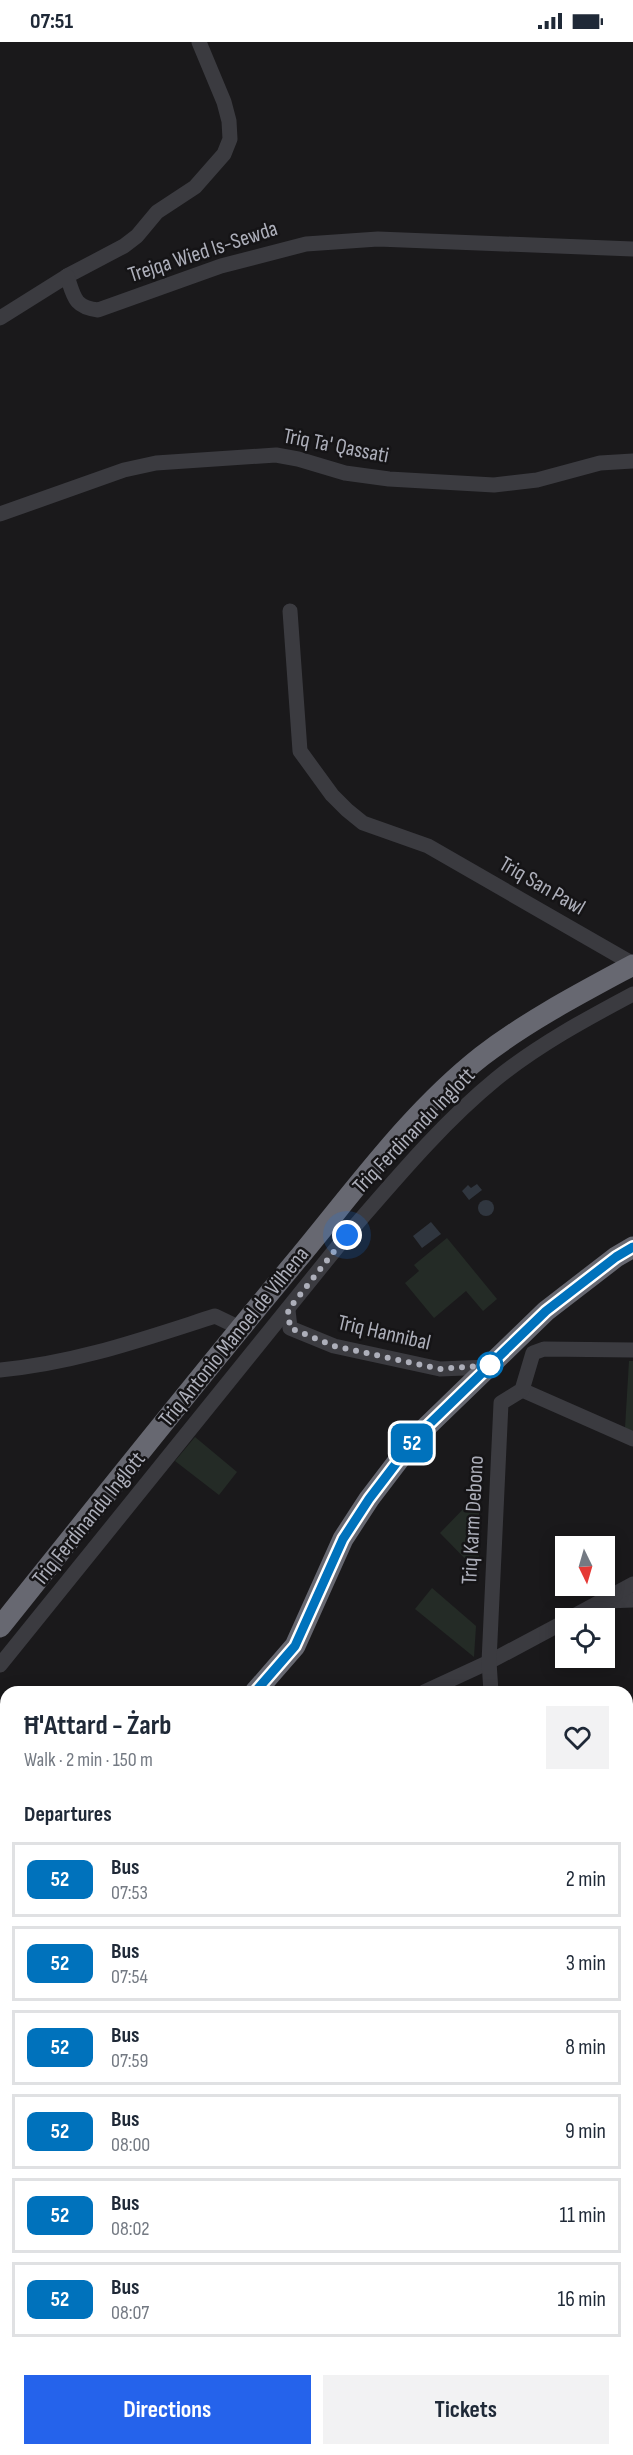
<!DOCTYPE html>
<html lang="en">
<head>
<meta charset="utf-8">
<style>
	:root { --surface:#fff; --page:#f2f2f3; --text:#1f2937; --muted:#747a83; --line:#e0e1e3; --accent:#2563eb }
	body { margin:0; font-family:"Sofia Sans Condensed",sans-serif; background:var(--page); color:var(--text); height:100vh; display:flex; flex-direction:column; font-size:22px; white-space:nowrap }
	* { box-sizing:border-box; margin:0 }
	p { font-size:20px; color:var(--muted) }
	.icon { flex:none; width:33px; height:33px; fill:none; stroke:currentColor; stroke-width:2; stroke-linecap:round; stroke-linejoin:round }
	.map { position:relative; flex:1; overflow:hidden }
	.drawer { position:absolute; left:0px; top:1644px; width:633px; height:770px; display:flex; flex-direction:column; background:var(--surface); border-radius:18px 18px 0 0; box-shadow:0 3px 15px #0003 }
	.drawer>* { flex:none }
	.badge { padding:0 12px; border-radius:9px; font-size:21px; line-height:39px }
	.needle { width:39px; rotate:175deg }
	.tools { position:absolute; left:555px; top:1494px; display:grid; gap:12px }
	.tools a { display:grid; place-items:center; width:60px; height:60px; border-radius:0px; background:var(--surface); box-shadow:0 3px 15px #0003; font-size:30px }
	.you { position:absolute; width:30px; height:30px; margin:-15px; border:4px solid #fff; border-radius:50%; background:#1a73e8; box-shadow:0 0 0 9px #1a73e833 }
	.map>.badge { position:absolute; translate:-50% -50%; box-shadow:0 0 0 3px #fff }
	h2 { padding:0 24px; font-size:22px; line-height:54px }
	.round { display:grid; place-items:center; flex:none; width:63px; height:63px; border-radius:0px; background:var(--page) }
	.summary { display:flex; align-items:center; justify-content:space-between; height:102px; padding:0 24px }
	h1 { font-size:28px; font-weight:700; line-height:45px }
	.action { display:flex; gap:12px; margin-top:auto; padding:12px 24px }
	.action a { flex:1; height:69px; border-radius:0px; background:var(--accent); color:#fff; font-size:24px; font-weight:700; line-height:69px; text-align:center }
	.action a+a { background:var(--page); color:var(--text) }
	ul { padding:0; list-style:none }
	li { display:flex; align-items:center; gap:18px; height:75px; margin:0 12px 9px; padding:0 12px; border:3px solid var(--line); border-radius:0px }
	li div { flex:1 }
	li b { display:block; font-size:22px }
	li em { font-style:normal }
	li .badge { min-width:66px; font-weight:700; text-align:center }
	.status { display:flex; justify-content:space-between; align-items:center; height:42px; padding:0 30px; background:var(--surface); direction:ltr }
	.status svg { height:16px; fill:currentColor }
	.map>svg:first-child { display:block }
	.green { fill:#242b26 }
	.water { fill:#30363f }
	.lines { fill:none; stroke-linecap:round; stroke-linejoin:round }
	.minor { stroke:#3b3b40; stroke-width:15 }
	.highway { stroke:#676871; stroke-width:21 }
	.line-casing { stroke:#fff; stroke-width:14 }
	.line { stroke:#0072bc; stroke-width:9 }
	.walk { stroke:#adafba; stroke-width:6; stroke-dasharray:0 10.8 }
	.stop-dot { fill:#fff; stroke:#0072bc; stroke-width:3 }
	.labels { text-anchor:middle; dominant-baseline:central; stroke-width:5; stroke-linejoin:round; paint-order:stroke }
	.street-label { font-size:22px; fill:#adafba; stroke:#151416 }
</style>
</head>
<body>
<div class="status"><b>07:51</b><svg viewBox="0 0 49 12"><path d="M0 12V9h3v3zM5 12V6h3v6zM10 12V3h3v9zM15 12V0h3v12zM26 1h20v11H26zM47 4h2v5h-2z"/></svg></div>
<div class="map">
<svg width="633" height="2413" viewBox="0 0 633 2413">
	<rect width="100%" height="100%" fill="#1a191b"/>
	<g class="green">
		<path d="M447,1196L497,1257L483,1269L466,1249L434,1276L405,1241L419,1229L414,1223Z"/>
		<path d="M629,1319H633V1389L625,1386Z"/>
		<path d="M195,1395L237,1430L219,1453L175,1419Z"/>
		<path d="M470,1460L479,1468V1531L440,1491Z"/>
		<path d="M432,1546L476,1584L474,1615L415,1567Z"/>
		<path d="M633,2133V2413H626L627,2246Z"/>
		<path d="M0,2158L6,2159V2203L0,2201Z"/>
	</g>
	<g class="water">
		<path d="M477,1142L482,1148L469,1158L462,1149L468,1143L471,1146Z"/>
		<circle cx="486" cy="1166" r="8"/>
		<path d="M431,1180L441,1192L422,1206L413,1194Z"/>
	</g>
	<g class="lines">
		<g class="minor">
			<path d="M67,234L124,204L137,194L157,170L195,145L224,112L230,97L229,79L224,60L199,0"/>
			<path d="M0,276L67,234C74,255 74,265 98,268L221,224L306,202L378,197L633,207"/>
			<path d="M0,472L124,428L156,421L276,413L298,417L345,431L389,437L494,443L537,438L600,421L633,419"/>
			<path d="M290,569L300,709L332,753L347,768L363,781L428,804L633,922"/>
			<path d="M288,1268L290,1286L334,1304L440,1327L489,1325"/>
			<path d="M0,1328C76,1321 143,1297 215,1274L240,1286"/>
			<path d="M522,1348L633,1397"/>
			<path d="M606,1559L633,1558"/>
			<path d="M570,1576L633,1542"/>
			<path d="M0,1623L347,1193C394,1139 441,1082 496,1037C538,1003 586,977 633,952"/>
			<path d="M424,1650L489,1620L566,1579"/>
			<path d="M491,1650L489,1620L501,1361L522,1348L533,1311L544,1307L633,1308"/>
			<path d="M0,1737L2,1739"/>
			<path d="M627,1807L633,1800"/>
			<path d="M0,2018L6,2019"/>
			<path d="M627,2088L633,2090"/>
			<path d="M627,2125L633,2105"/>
			<path d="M0,2135L6,2136"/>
			<path d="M0,2303L6,2314"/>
			<path d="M0,2342L6,2338"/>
			<path d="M97,2408L100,2413"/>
			<path d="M617,2413L618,2408"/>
		</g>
		<g class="highway">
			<path d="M0,1585C100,1460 199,1335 301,1213C358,1144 412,1069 482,1014C529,978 581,951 633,923"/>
			<path d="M255,1650L295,1604L343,1497L369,1457L417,1394L546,1269L616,1215L633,1205"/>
			<path d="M0,1761L6,1759"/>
		</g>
	</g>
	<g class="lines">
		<g class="line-casing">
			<path id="line" d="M255,1650L295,1604L343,1497L369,1457L417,1394L546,1269L616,1215L633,1205"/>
		</g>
		<use href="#line" class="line"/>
		<path class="walk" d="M347,1193L288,1268L290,1286L334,1304L440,1327L490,1323"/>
	</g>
	<circle class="stop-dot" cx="490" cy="1323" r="12"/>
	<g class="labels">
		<g class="street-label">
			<text transform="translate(203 210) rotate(-18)">Trejqa Wied Is-Sewda</text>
			<text transform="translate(336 404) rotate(11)">Triq Ta' Qassati</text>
			<text transform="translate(542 844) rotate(30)">Triq San Pawl</text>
			<text transform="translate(414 1089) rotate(-46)">Triq Ferdinandu Inglott</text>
			<text transform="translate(384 1291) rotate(13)">Triq Hannibal</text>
			<text transform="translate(234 1295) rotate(-51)">Triq Antonio Manoel de Vilhena</text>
			<text transform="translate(89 1477) rotate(-51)">Triq Ferdinandu Inglott</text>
			<text transform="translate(473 1478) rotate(-87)">Triq Karm Debono</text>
		</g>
	</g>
</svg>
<div class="tools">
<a><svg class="needle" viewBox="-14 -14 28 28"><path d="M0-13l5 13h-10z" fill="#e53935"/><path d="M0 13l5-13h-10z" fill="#747a83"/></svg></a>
<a><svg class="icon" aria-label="locate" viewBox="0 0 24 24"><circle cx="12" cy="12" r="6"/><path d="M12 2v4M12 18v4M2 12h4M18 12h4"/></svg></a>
</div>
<div class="you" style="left:347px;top:1193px"></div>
<b class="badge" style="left:412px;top:1401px;background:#0072bc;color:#fff">52</b>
<section class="drawer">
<div class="summary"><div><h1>Ħ'Attard - Żarb</h1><p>Walk · 2 min · 150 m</p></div><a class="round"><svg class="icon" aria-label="heart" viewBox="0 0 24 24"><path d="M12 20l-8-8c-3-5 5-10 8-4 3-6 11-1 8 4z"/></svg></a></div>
<h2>Departures</h2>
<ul>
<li><span class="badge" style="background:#0072bc;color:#fff">52</span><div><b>Bus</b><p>07:53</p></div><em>2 min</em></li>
<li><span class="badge" style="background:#0072bc;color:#fff">52</span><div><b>Bus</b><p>07:54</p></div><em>3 min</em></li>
<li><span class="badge" style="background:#0072bc;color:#fff">52</span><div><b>Bus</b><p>07:59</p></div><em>8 min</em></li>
<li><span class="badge" style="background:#0072bc;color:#fff">52</span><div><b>Bus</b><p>08:00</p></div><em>9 min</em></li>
<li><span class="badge" style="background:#0072bc;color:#fff">52</span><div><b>Bus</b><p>08:02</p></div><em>11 min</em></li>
<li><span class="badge" style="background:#0072bc;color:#fff">52</span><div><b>Bus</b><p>08:07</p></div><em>16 min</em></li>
</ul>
<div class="action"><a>Directions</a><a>Tickets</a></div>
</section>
</div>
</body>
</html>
